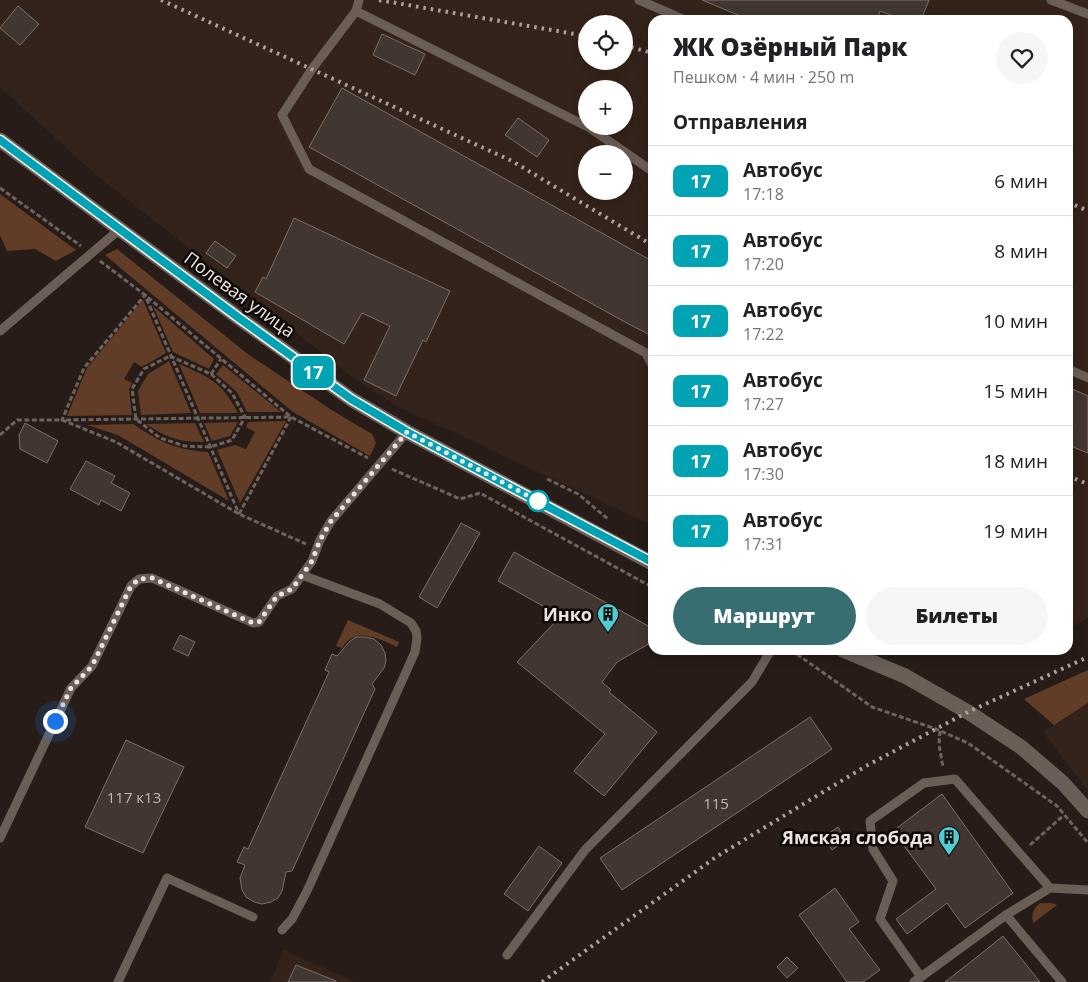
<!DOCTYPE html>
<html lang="ru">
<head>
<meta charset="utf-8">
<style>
	:root { --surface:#fff; --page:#f6f6f6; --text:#202124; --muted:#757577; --line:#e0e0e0; --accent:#366e72 }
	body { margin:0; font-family:"Open Sans",sans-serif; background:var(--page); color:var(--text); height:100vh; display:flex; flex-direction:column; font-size:19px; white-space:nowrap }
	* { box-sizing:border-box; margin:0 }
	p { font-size:16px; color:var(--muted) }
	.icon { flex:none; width:28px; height:28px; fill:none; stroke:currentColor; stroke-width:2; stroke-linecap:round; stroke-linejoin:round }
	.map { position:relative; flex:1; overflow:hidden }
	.details { position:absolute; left:648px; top:15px; width:425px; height:640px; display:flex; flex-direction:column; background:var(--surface); border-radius:15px; box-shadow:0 2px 12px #0003 }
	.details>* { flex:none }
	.badge { padding:0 10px; border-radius:8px; font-size:18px; line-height:32px }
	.tools { position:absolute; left:578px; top:15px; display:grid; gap:10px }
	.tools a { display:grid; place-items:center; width:55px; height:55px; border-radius:50%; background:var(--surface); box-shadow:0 2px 12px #0003; font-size:25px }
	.you { position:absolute; width:25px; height:25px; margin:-12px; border:4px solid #fff; border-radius:50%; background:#1a73e8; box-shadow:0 0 0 8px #1a73e833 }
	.map>.badge { position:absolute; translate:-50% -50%; box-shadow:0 0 0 2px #fff }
	h2 { padding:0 25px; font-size:19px; line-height:45px }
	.round { display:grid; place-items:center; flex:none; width:52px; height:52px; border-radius:26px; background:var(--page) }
	.head { display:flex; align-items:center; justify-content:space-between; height:85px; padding:0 25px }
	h1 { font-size:24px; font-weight:800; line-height:38px }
	.button { display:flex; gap:10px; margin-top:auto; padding:10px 25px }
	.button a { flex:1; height:58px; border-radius:30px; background:var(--accent); color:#fff; font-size:20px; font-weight:800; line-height:58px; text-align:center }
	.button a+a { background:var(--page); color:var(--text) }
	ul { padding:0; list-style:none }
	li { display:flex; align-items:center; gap:15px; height:70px; padding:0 25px; border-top:1px solid var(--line) }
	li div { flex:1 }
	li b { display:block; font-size:19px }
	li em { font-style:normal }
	li .badge { min-width:55px; font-weight:700; text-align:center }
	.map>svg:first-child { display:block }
	.built { fill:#34231a; fill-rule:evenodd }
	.green { fill:#613d28 }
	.building { fill:#423630; stroke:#7d6f68 }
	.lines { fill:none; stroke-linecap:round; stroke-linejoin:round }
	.path { stroke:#6d635f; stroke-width:3; stroke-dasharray:5 2.5; stroke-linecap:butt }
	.lane { stroke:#6b5e57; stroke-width:9 }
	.secondary { stroke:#6b5e57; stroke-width:15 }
	.rail { stroke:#ada4a0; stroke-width:4; stroke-dasharray:2.5 5; stroke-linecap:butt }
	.line-casing { stroke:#fff; stroke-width:11 }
	.line { stroke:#00a3b4; stroke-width:8 }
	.walk { stroke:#ece4e0; stroke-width:5; stroke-dasharray:0 9 }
	.stop-dot { fill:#fff; stroke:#00a3b4; stroke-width:2.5 }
	.labels { text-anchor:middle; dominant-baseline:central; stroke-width:5; stroke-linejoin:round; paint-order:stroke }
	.number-label { font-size:15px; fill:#c2b8b4 }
	.street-label { font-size:18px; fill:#ece4e0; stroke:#0d0806 }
	.poi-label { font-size:18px; font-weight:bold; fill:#ece4e0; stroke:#0d0806; text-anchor:end }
</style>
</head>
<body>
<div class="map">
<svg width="1088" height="982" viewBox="0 0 1088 982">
	<rect width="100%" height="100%" fill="#271c17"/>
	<g class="built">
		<path d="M0,0H1088V618L1068,629V20H652V525L399,407L352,377L95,174L0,87ZM586,24H624V61H586ZM586,89H624V126H586ZM586,154H624V191H586Z"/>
		<path d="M952,650H1025L1018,653H959Z"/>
		<path d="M1088,703V791L1043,732Z"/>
		<path d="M284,950L355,982H270Z"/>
	</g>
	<g class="green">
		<path d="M0,194L76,250L56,261L35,249L7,251L0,235Z"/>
		<path d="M117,249L249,355L330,409L372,434L376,443L370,456L293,412L105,255Z"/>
		<path d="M143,300L166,353L142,367L134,362L124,379L132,383L129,389L132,415L67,416L87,368Z"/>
		<path d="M153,306L214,359L209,369L173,352Z"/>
		<path d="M169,361L191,413L141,415L138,391L148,374Z"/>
		<path d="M179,364C209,377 222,382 238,413H200Z"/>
		<path d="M223,365L281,412H247L237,392L216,374Z"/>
		<path d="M286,421L240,503L217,450L235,445L246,449L255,432L246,427L248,422Z"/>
		<path d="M238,422L230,436L212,441L204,423Z"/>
		<path d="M195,423L204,442C179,442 167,438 146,424Z"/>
		<path d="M133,424C162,443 173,449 208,452L229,501L118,435L87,425Z"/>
		<path d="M348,620L399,642L397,647C380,639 355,625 342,648L336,646Z"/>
		<path d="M1088,670V703L1054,725L1024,699Z"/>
		<path d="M1040,903H1051L1057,905L1033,923C1031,914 1033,909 1040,903Z"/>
	</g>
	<g class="building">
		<path d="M702,0H929L921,20H904L880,11L877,20H750Z"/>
		<path d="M18,6L39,24L20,45L0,28Z"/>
		<path d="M382,34L425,54L415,75L373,55Z"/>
		<path d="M342,88L652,261V336L625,322L309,147Z"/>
		<path d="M518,118L549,140L537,157L505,135Z"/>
		<path d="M294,218L450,291L426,342L423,340L396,396L364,380L390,326L362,313L344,344L255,292L263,277L266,279Z"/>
		<path d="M215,241L236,256L227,268L206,253Z"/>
		<path d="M1068,387L1088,396V453L1068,445Z"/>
		<path d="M25,423L58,441L47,463L20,449L19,435Z"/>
		<path d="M86,461L115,476L111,483L130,493L121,511L101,500L99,505L70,489Z"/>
		<path d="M461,523L480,533L437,608L419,597Z"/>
		<path d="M514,552L652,628V642L617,662L602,682L611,690L609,692L657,732L604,796L574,771L605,734L517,662L561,616L498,581Z"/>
		<path d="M180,635L195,642L188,656L173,649Z"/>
		<path d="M356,637H366L374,639L381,645L385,653L386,661L384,668L372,684L375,689L292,871L286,872L282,891L278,898L271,902L262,904L254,902L246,897L242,890L240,878L245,865L237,862L244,847L248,849L329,672L325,670L332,654L337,656L350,641Z"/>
		<path d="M810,717L832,749L622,890L600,858Z"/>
		<path d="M126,740L184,767L143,853L85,827Z"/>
		<path d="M942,794L1013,893L965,928L947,903L907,934L896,919L936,889L893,831Z"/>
		<path d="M838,827L846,840L832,850L823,837Z"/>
		<path d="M539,846L562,863L528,911L504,894Z"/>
		<path d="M835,888L859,922L849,929L880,970L863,982H847L799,915Z"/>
		<path d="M1003,936L1040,982H945L982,953Z"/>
		<path d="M787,957L798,968L787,978L777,967Z"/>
		<path d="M296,965L336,981V982H288Z"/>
	</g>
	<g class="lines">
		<g class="path">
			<path d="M0,188L81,246"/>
			<path d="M100,261L145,295L291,417L368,458"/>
			<path d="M170,356L211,374L232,393L245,417L232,440L210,447L185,446L160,438L136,419L132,389L144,369Z"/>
			<path d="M211,374L221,359"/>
			<path d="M0,435L17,420H62L116,442L239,514L306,544"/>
			<path d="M392,469L460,499L480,493L652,587"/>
			<path d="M547,479L578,494L608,519"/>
			<path d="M239,514L291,417C215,418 138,419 62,420L84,368L145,295C176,368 208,441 239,514"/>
			<path d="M791,650L872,707L936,729L968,743L1057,806L1088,843"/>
			<path d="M940,731L939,745L943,767"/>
			<path d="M1030,845L1064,815"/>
		</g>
		<g class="lane">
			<path d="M359,0L356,11L312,69L282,115L309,169L646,353L652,365"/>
			<path d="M639,0L685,20"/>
			<path d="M1051,0L1088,14"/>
			<path d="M356,11L586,126"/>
			<path d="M587,126L652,171"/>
			<path d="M0,331L120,229"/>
			<path d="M1068,369L1088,378"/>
			<path d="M0,838L71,688L92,666L131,586L139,579L152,578L253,623L259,622L277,596L292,589L312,561L320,540L331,521L407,432"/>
			<path d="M1006,915L1062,982"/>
			<path d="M282,930L292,919L307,891L415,652L417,638L416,631L411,623L380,604L302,575"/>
			<path d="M507,955L585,850L752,682L771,650"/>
			<path d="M921,977L880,919L893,881L873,849L870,821L924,783L955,779L1050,888L1088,890"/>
			<path d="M118,982L167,878L253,917"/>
			<path d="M914,982L1006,915L1050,888"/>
		</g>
		<g class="secondary">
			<path d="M0,140L239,318L351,399L407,432L652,563"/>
			<path d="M843,650L905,676L968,712L1021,747L1063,783L1088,811"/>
		</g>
		<g class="rail">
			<path d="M161,0L512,161L652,245"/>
			<path d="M379,0L586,36"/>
			<path d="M624,45L652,53"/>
			<path d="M1068,202L1088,211"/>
			<path d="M1068,476L1088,484"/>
			<path d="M542,982L716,857L866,766L968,712L1088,657"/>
		</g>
	</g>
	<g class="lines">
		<g class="line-casing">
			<path id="line" d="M0,140L239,318L351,399L407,432L652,562"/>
		</g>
		<use href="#line" class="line"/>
		<path class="walk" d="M55,721L71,688L92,666L131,586L139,579L152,578L253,623L259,622L277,596L292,589L312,561L320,540L331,521L407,432L540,502L538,501"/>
	</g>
	<defs>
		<g id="building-pin" transform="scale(1.125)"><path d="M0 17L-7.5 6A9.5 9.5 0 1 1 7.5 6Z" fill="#51ccd2" stroke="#0d0806"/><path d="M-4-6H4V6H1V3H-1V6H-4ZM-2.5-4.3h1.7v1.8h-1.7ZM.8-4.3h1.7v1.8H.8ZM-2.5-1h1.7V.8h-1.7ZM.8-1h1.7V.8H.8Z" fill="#111"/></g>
	</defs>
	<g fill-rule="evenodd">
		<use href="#building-pin" x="608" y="614"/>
		<use href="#building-pin" x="949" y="837"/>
	</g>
	<circle class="stop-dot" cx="538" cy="501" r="10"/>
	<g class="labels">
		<g class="number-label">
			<text x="134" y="797">117 к13</text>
			<text x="716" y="803">115</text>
		</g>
		<g class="street-label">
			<text transform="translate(240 294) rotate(36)">Полевая улица</text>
		</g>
		<g class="poi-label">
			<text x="592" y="614">Инко</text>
			<text x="933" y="837">Ямская слобода</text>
		</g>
	</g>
</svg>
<div class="tools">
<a><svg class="icon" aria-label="locate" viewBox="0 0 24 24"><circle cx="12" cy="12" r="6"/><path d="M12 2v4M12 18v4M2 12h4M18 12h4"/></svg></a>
<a>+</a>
<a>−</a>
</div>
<div class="you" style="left:55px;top:721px"></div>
<b class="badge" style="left:313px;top:372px;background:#00a3b4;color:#fff">17</b>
<section class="details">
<div class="head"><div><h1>ЖК Озёрный Парк</h1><p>Пешком · 4 мин · 250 m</p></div><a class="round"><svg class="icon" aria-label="heart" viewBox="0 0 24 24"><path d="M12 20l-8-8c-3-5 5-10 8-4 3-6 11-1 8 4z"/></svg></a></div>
<h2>Отправления</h2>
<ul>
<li><span class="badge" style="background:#00a3b4;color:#fff">17</span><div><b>Автобус</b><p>17:18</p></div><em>6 мин</em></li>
<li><span class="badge" style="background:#00a3b4;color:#fff">17</span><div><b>Автобус</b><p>17:20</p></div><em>8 мин</em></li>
<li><span class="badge" style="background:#00a3b4;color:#fff">17</span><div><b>Автобус</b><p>17:22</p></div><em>10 мин</em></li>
<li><span class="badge" style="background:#00a3b4;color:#fff">17</span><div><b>Автобус</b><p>17:27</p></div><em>15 мин</em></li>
<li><span class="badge" style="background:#00a3b4;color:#fff">17</span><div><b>Автобус</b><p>17:30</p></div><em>18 мин</em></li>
<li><span class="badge" style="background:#00a3b4;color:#fff">17</span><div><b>Автобус</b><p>17:31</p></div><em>19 мин</em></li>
</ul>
<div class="button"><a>Маршрут</a><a>Билеты</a></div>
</section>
</div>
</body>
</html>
